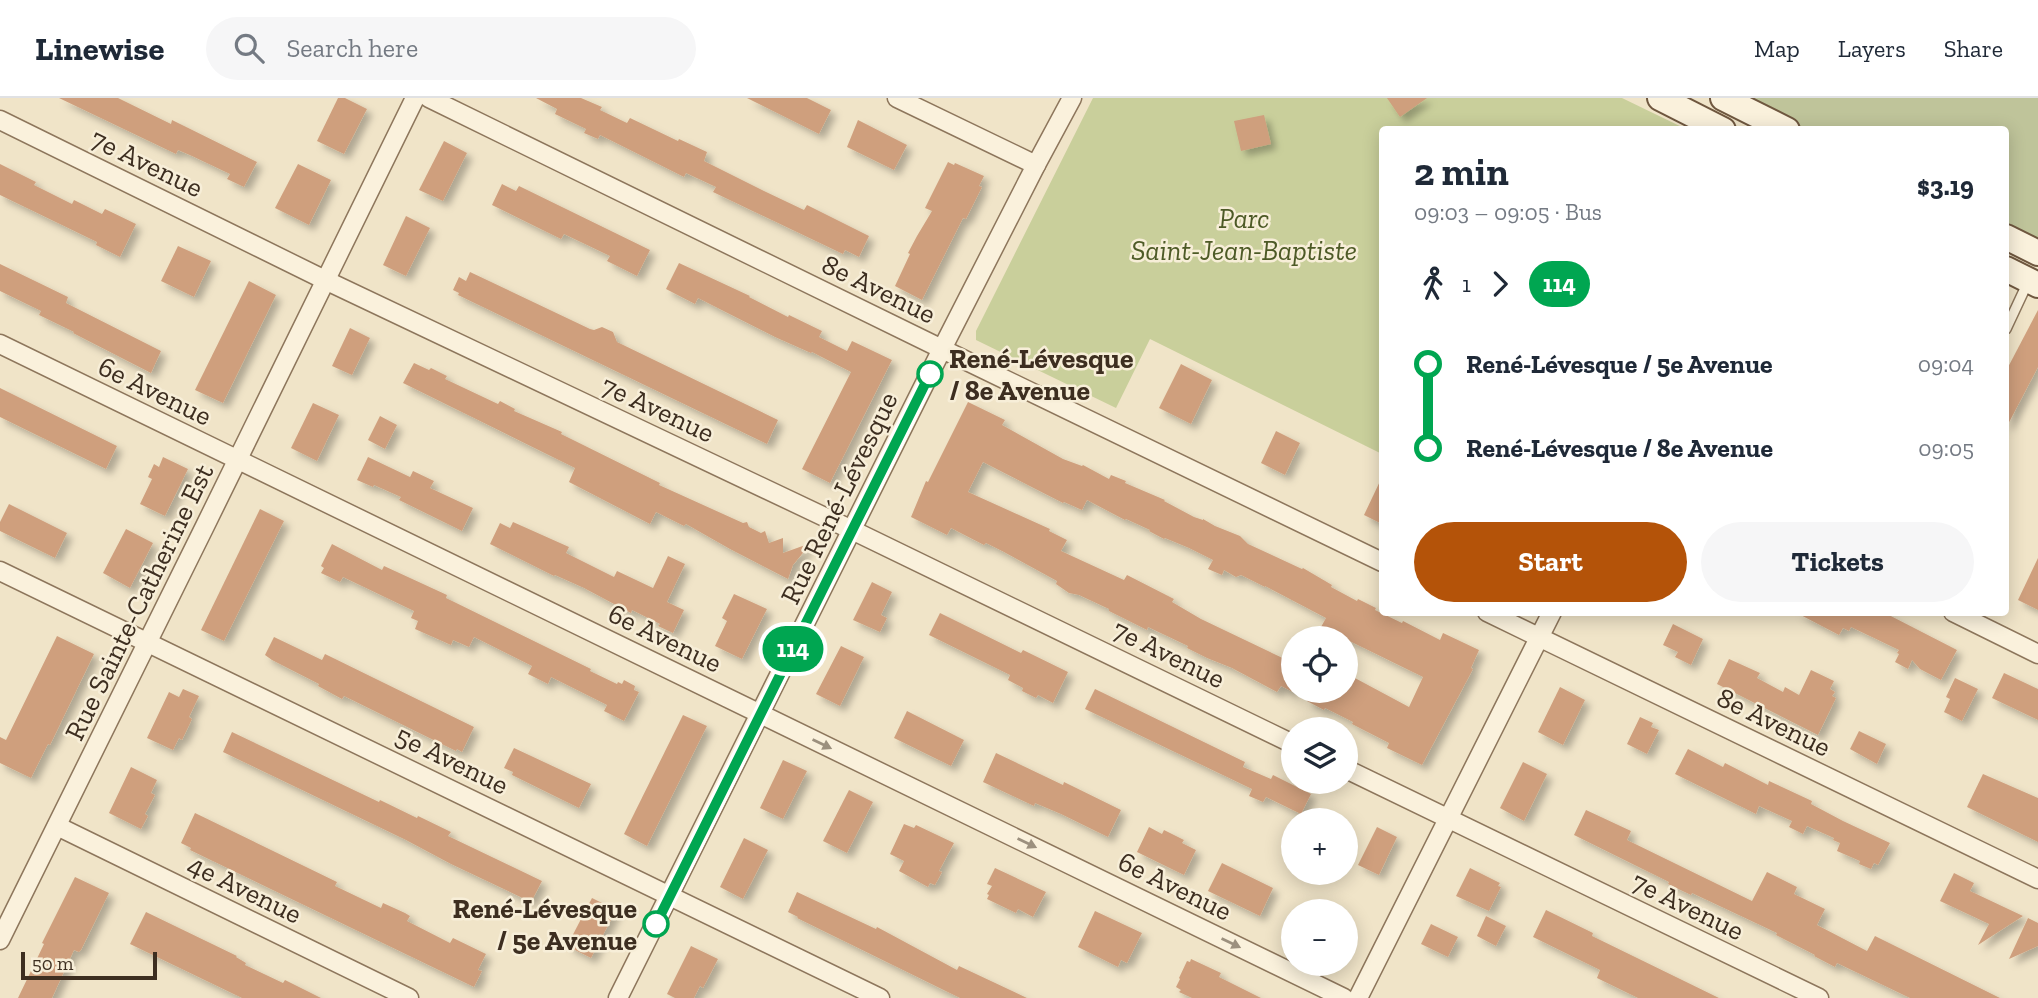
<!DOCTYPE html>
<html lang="en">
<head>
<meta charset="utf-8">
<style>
	:root { --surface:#fff; --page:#f6f6f7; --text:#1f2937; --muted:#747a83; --line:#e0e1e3; --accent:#b45309 }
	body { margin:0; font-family:"Zilla Slab",serif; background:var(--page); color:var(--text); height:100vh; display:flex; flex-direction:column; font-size:26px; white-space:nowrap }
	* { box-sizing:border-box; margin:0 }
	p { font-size:23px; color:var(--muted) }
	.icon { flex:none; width:38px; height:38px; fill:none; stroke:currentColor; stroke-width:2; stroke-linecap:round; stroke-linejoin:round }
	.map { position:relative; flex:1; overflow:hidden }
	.panel { position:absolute; left:1379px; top:28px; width:630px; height:490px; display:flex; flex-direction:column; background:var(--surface); border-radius:7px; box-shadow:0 4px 18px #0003 }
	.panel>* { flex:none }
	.badge { padding:0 14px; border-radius:23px; font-size:24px; line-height:46px }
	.controls { position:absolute; left:1281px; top:528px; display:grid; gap:14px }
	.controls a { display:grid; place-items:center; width:77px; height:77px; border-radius:50%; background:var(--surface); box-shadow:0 4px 18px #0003; font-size:35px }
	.scale { position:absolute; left:21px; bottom:18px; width:136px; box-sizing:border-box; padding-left:7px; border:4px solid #3d2e20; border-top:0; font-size:19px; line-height:24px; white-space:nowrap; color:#3d2e20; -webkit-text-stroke:5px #f7eed8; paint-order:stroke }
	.map>.badge { position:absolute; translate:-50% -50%; box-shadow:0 0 0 4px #fff }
	.legs { display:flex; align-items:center; gap:10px; height:77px; padding:0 35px; font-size:23px }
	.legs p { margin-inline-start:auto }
	.overview { display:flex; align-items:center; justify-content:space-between; height:119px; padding:0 35px }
	h1 { font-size:38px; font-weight:800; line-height:52px }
	.primary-button { display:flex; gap:14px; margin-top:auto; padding:14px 35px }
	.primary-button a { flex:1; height:80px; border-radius:42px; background:var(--accent); color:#fff; font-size:28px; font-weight:800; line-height:80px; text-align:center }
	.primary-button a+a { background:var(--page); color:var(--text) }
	ul { padding:0 35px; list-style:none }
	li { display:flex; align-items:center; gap:24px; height:84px; font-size:26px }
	li i { display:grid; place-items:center; width:10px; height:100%; margin:0 9px; background:currentColor }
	li i::after { content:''; width:18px; height:18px; margin:-9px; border:5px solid; border-radius:50%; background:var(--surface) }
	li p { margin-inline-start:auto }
	li:first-child i { background:linear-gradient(#0000 50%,currentColor 0) }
	li:last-child i { background:linear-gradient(currentColor 50%,#0000 0) }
	header { display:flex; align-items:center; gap:42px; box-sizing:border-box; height:98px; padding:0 35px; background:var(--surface); border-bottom:2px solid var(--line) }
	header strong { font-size:33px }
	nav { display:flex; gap:38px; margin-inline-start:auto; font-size:24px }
	.search { width:490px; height:63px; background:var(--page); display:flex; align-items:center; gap:18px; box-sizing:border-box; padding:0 24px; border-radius:38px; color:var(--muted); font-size:26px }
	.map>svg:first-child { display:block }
	.green { fill:#c9cf9b }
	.cemetery { fill:#bfc49a }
	.building { fill:#cf9f7d; filter:url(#shadow) }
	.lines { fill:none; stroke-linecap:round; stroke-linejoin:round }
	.lane-casing { stroke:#8d765c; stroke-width:12 }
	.street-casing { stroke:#8d765c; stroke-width:21 }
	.secondary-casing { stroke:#6f573f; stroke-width:28 }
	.lane { stroke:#faf1dc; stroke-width:9 }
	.street { stroke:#faf1dc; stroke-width:18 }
	.secondary { stroke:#faf1dc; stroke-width:24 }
	.oneway { fill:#9c907e }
	.line-1-casing { stroke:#fff; stroke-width:16 }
	.line-1 { stroke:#00a651; stroke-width:10 }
	.stop-1-dot { fill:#fff; stroke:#00a651; stroke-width:3.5 }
	.labels { text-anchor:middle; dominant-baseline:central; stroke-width:5; stroke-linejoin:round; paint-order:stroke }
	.street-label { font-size:28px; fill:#3d2e20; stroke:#f7eed8 }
	.park-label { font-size:28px; font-style:italic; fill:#4d5a26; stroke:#f7eed8 }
	.stop-label { font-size:28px; font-weight:bold; fill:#3d2e20; stroke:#f7eed8; text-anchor:start }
</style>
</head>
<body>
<header>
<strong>Linewise</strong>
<div class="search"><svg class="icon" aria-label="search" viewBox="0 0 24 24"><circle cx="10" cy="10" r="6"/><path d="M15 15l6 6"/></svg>Search here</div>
<nav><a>Map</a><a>Layers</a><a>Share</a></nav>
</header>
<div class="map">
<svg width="2038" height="900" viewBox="0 0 2038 900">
	<defs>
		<filter id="shadow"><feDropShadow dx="5.5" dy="5.5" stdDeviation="3.5" flood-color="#0004"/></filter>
	</defs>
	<rect width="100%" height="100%" fill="#f0e4c8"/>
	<path class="green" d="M1093,0H1622L1686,31L1382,32V356L1150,241L1116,310L976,242V233Z"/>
	<path class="cemetery" d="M1723,0H2038V155L2006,139V32L1787,31Z"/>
	<g class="building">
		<path d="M59,0H118L171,26L172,22L257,64L244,89L227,81L230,76L192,58L178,52L176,56Z"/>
		<path d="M338,0H345L367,11L344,56L317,43Z"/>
		<path d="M536,0H581L602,9L600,12L627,25L630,20L678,43L679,41L707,54L704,63L764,93L804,112L807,107L869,138L859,159L845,152L843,156L713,94L716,89L686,75L684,79L600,37L598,41L584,35L586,31L555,16L557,11Z"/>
		<path d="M747,0H807L831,12L819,36Z"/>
		<path d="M1387,0H1427L1400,19Z"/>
		<path d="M1264,17L1271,46L1241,53L1234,23Z"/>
		<path d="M858,22L907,47L894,72L847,49Z"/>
		<path d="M444,43L467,55L443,103L419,92Z"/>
		<path d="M948,64L954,67L955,65L984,78L979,88L982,89L966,121L963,120L922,202L895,188L910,156L908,155L917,138L932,113L925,110Z"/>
		<path d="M0,66L36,84L34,87L72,106L74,102L102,116L105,111L136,126L120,159L96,147L97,144L0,97Z"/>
		<path d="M298,66L331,82L309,127L275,110Z"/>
		<path d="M502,86L516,93L519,88L650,152L637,178L607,163L610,158L564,136L561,141L492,107Z"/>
		<path d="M406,118L430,130L406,178L383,167Z"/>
		<path d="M178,148L211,163L194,199L161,183Z"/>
		<path d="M679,165L750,198L749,199L788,219L789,217L822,233L819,239L847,253L852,243L892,262L830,385L802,371L851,274L812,254L811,255L775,239L698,200L695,206L666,191Z"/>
		<path d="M0,166L68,199L66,205L161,253L151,275L73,235L74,234L39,217L41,213L0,193Z"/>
		<path d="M470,174L590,231L594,232L602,229L613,234L617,244L778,322L767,346L458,197L459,195L453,192L459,179L466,183Z"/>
		<path d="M249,183L276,197L223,305L195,292Z"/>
		<path d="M2038,212V269L2006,330V273Z"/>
		<path d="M350,230L370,240L352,277L332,268Z"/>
		<path d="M414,265L429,272L431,270L447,278L445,281L498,306L500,303L515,311L514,313L562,334L561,336L660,385L659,387L743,425L747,424L749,429L761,435L765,433L769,445L783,440V455L811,445L793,467L788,481L730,451L686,426L684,428L656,414L650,426L569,384L575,370L403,285Z"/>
		<path d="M1181,266L1212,282L1191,326L1159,310Z"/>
		<path d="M0,290L117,348L106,371L0,319Z"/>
		<path d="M968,304L1005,322L1002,327L1063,361L1082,368L1083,367L1109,381L1111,377L1126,383L1125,385L1165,402L1164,403L1194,419L1203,422V421L1215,428L1240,438L1248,446L1302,471L1303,470L1332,487L1331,489L1357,503L1358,501L1376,510L1375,512L1402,525L1403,523L1440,542L1443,535L1479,552L1471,570L1473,571L1422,667L1387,650L1389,645L1352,626L1353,624L1325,610L1324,612L1307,603L1312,593H1346L1353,579L1409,609L1423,579L1321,529L1326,520L1265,488V489L1241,477L1236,479L1224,472L1222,477L1208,471L1213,462L1189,450L1165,440L1164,441L1149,433L1150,432L1126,421L1125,422L1087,402L1082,412L1064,404L1063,405L983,364L968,394L1050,431L1049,433L1067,442L1061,453L1124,482L1127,477L1174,501L1172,504L1201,521L1293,565V594L1281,588L1277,594L1232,570L1207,560L1187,550L1188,548L1148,529L1147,532L1109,513V511L1079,497L1069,495L1056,486L1057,483L1004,454L986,445L984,447L951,430L947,437L911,419L926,383L928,384Z"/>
		<path d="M313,305L339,317L317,363L291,350Z"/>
		<path d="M380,318L397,327L385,351L368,342Z"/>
		<path d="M1276,333L1300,345L1285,377L1261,365Z"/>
		<path d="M163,359L188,371L165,418L140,406L152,381L148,379L154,366L159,369Z"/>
		<path d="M368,359L410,379L413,373L434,383L430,390L473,410L462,433L399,402L401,399L374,387L373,389L357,382Z"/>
		<path d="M1382,379V426L1364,417Z"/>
		<path d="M9,406L67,435L55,460L0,433V424Z"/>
		<path d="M260,411L284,423L224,543L201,532Z"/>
		<path d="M513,424L569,449L566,455L614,479L617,473L653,490L668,458L685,466L667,504L684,512L673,535L658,528L660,526L632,512L631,515L584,490L555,477L554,478L490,446L500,425L510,430Z"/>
		<path d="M126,431L153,445L130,490L103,475Z"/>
		<path d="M332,446L382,472L384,468L447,497L446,500L591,571L590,573L617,586L618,584L622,586L624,582L635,588L634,592L639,594L624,623L604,613L607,607L551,579L548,586L528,576L532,568L474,539L469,549L453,542L451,547L415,531L418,523L411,520L414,513L343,479L340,484L321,475L324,470L321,468Z"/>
		<path d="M2038,460V512L2018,502Z"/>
		<path d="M872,484L892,494L881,517L887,520L880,534L853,522Z"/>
		<path d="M734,496L767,511L742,561L715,548L727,523L722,520Z"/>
		<path d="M1795,514H1883L1957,552L1941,582L1920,571L1912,562L1908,571L1895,564L1899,556L1897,555L1899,552L1851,529L1849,533L1843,530L1839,537Z"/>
		<path d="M940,515L1021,555L1023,552L1068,574L1053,605L1038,597L1036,600L1022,593L1023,590L1008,582L1010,577L929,537Z"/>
		<path d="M1673,526L1703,541L1691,567L1675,559L1678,554L1663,547Z"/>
		<path d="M57,538L94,556L50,647L48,646L31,680L0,665V639L6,642Z"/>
		<path d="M274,539L322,562L325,556L474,629L462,654L457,651L456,653L344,598L342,601L318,588L319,586L272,562L265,557Z"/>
		<path d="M841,548L864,559L840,608L816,596Z"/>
		<path d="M1729,561L1760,575L1757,580L1783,594L1785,589L1799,597L1811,572L1834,583L1830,591L1835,594L1832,598L1836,600L1818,637L1717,586Z"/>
		<path d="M2004,575L2038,591V622L1992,600Z"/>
		<path d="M1955,580L1978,591L1962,623L1944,614L1950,601L1946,599Z"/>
		<path d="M1560,589L1585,602L1563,647L1538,634Z"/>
		<path d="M183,591L199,598L189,619L192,621L182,642L179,640L173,652L147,640L169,594L179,599Z"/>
		<path d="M1095,591L1245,664L1243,669L1271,681L1273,677L1311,696L1301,716L1266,699L1263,704L1249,698L1252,691L1085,611Z"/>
		<path d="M907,613L964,642L951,668L894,640Z"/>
		<path d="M683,617L707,628L647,748L624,736Z"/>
		<path d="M1640,619L1653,625L1651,629L1659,632L1647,656L1627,646Z"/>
		<path d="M1859,633L1886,646L1877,666L1850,651Z"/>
		<path d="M232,634L379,704L380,702L417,720L418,718L451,734L448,738L542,783L531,804L451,766L406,742L223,654Z"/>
		<path d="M514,650L591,686L579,710L512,677L513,674L504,670Z"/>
		<path d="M1688,651L1723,669L1725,665L1768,687L1769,683L1812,703L1811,706L1843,723L1890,745L1878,767L1874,765L1871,771L1859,766L1860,763L1837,753L1840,745L1833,742L1834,740L1807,728L1803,736L1789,729L1792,723L1759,708L1756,716L1675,676Z"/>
		<path d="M996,655L1063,687L1064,684L1121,712L1108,739L1061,716L1035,705L1034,708L983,684Z"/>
		<path d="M783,662L807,673L783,721L760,710Z"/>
		<path d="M1523,664L1547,676L1524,723L1500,710Z"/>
		<path d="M131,669L157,682L151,695L155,697L145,716L148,718L141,731L109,715Z"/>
		<path d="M1983,676L2038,700V744L1967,709Z"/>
		<path d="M849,692L873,704L847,755L823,743Z"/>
		<path d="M1586,712L1631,733L1627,742L1752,803L1767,774L1797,789L1794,796L1825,811L1817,827L1867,853L1875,838L2000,900H1910L1837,865L1835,869L1814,858L1815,857L1776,837L1777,835L1692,795L1691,797L1668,786L1669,784L1574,737Z"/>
		<path d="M195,715L337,784L335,788L381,810L383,805L405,815L410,818L407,823L450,845L453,840L486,856L478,872L482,873L474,889L190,752L191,750L181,745Z"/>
		<path d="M904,726L914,730L916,727L954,745L939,773L942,774L935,787L930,785L928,789L899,773L904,763L890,756Z"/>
		<path d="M1149,729L1162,736L1164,732L1184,742L1182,745L1196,752L1184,777L1137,754Z"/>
		<path d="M1377,729L1397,739L1379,777L1358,767Z"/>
		<path d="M744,740L768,752L743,801L720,789Z"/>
		<path d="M1222,765L1273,790L1260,818L1208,793Z"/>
		<path d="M995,770L1046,794L1033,819L1018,811L1016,815L987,801L989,797L987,796L992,788L987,786Z"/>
		<path d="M1470,770L1500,785L1498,788L1501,789L1489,813L1456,798Z"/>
		<path d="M1954,775L1974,785L1970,793L2023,818L1978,847L1989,826L1940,803Z"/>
		<path d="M75,779L109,795L81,852L79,854L74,852L52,900H18L44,846L42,845Z"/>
		<path d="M797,794L876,831L877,829L957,872L959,868L1027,900H960L797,820L798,819L788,814Z"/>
		<path d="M592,800L616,812L591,860L567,848Z"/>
		<path d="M1546,812L1593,835L1592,838L1719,900H1638L1597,880L1600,872L1533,839Z"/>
		<path d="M1095,813L1142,835L1127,865L1121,862L1118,869L1078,849Z"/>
		<path d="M146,814L237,858L236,859L246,865L245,867L283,885L285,882L321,900H242L130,846Z"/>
		<path d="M1486,818L1506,828L1496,848L1477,838Z"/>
		<path d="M2028,820L2038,825V848L2009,861Z"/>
		<path d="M1431,826L1458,839L1448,859L1421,846Z"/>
		<path d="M691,848L718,861L703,890L700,888L694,900H675L667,896Z"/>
		<path d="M1191,861L1221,875L1219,879L1261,900H1192L1179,894L1181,892L1176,889L1180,881L1179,880L1187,863L1190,864Z"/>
	</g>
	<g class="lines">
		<g class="lane-casing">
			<path id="lane" d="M2006,231L2028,184"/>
		</g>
		<g class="street-casing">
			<g id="street">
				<path d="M429,0L942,251L1382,464"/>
				<path d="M897,0L1036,67"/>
				<path d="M0,22L325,182L852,432L1293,646"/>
				<path d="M0,246L1344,900"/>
				<path d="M0,473L880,900"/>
				<path d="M1487,514L2038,781"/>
				<path d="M1953,514L2038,556"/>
				<path d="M1346,671L1819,900"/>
				<path d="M57,728L409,900"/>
				<path d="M0,842C140,562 277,281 415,0"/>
				<path d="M618,900L942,251L1036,67L1072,0"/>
				<path d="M1358,900L1552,514"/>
			</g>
		</g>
		<g class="secondary-casing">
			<g id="secondary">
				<path d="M1660,0L1723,32"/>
				<path d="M1723,0L1787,32"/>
				<path d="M2006,139L2038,155"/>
				<path d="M2006,171L2038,187"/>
			</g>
		</g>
		<use href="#lane" class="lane"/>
		<use href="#street" class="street"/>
		<use href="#secondary" class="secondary"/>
	</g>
	<defs><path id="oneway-solid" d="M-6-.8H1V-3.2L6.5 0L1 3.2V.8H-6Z" transform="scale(1.75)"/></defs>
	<g class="oneway">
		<use href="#oneway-solid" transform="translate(822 646) rotate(26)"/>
		<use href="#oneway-solid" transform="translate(1027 745) rotate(26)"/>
		<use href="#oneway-solid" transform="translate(1231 845) rotate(26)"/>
	</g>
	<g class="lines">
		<g class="line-1-casing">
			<path id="line-1" d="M656,826L930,276"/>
		</g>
		<use href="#line-1" class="line-1"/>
	</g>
	<g class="stop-1-dot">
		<circle cx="930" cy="276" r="12"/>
		<circle cx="656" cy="826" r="12"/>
	</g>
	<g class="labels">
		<g class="street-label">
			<text transform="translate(147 65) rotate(26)">7e Avenue</text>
			<text transform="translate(879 191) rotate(26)">8e Avenue</text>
			<text transform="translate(155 293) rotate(26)">6e Avenue</text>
			<text transform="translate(658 311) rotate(25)">7e Avenue</text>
			<text transform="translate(839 400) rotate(-64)">Rue René-Lévesque</text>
			<text transform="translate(139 504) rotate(-64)">Rue Sainte-Catherine Est</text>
			<text transform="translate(665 540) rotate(26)">6e Avenue</text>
			<text transform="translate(1169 556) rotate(26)">7e Avenue</text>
			<text transform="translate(1774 624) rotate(26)">8e Avenue</text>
			<text transform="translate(452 662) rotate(26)">5e Avenue</text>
			<text transform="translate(1175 788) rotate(26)">6e Avenue</text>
			<text transform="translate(245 791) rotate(26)">4e Avenue</text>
			<text transform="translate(1688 808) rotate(26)">7e Avenue</text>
		</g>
		<g class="park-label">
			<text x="1244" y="120">Parc<tspan x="1244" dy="32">Saint-Jean-Baptiste</tspan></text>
		</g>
		<g class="stop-label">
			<text x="949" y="260">René-Lévesque<tspan x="949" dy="32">/ 8e Avenue</tspan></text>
			<text x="637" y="810" text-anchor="end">René-Lévesque<tspan x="637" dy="32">/ 5e Avenue</tspan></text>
		</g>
	</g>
</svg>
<div class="controls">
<a><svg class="icon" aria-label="locate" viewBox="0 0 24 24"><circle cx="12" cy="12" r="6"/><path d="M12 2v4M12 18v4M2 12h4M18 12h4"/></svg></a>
<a><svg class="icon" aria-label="layers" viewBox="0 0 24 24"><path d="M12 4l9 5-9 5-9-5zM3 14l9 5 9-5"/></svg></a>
<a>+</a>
<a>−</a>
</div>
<div class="scale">50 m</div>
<b class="badge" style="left:793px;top:551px;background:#00a651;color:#fff">114</b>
<section class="panel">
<div class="overview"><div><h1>2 min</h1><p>09:03 – 09:05 · Bus</p></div><b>$3.19</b></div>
<div class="legs"><svg class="icon" aria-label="walk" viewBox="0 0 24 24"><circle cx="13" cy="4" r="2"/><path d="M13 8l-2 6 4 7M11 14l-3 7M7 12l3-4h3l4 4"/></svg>1<svg class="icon" aria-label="forward" viewBox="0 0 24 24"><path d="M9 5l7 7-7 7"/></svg><b class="badge" style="background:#00a651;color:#fff">114</b></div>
<ul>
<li><i style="color:#00a651"></i><b>René-Lévesque / 5e Avenue</b><p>09:04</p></li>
<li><i style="color:#00a651"></i><b>René-Lévesque / 8e Avenue</b><p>09:05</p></li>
</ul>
<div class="primary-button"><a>Start</a><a>Tickets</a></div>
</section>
</div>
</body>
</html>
